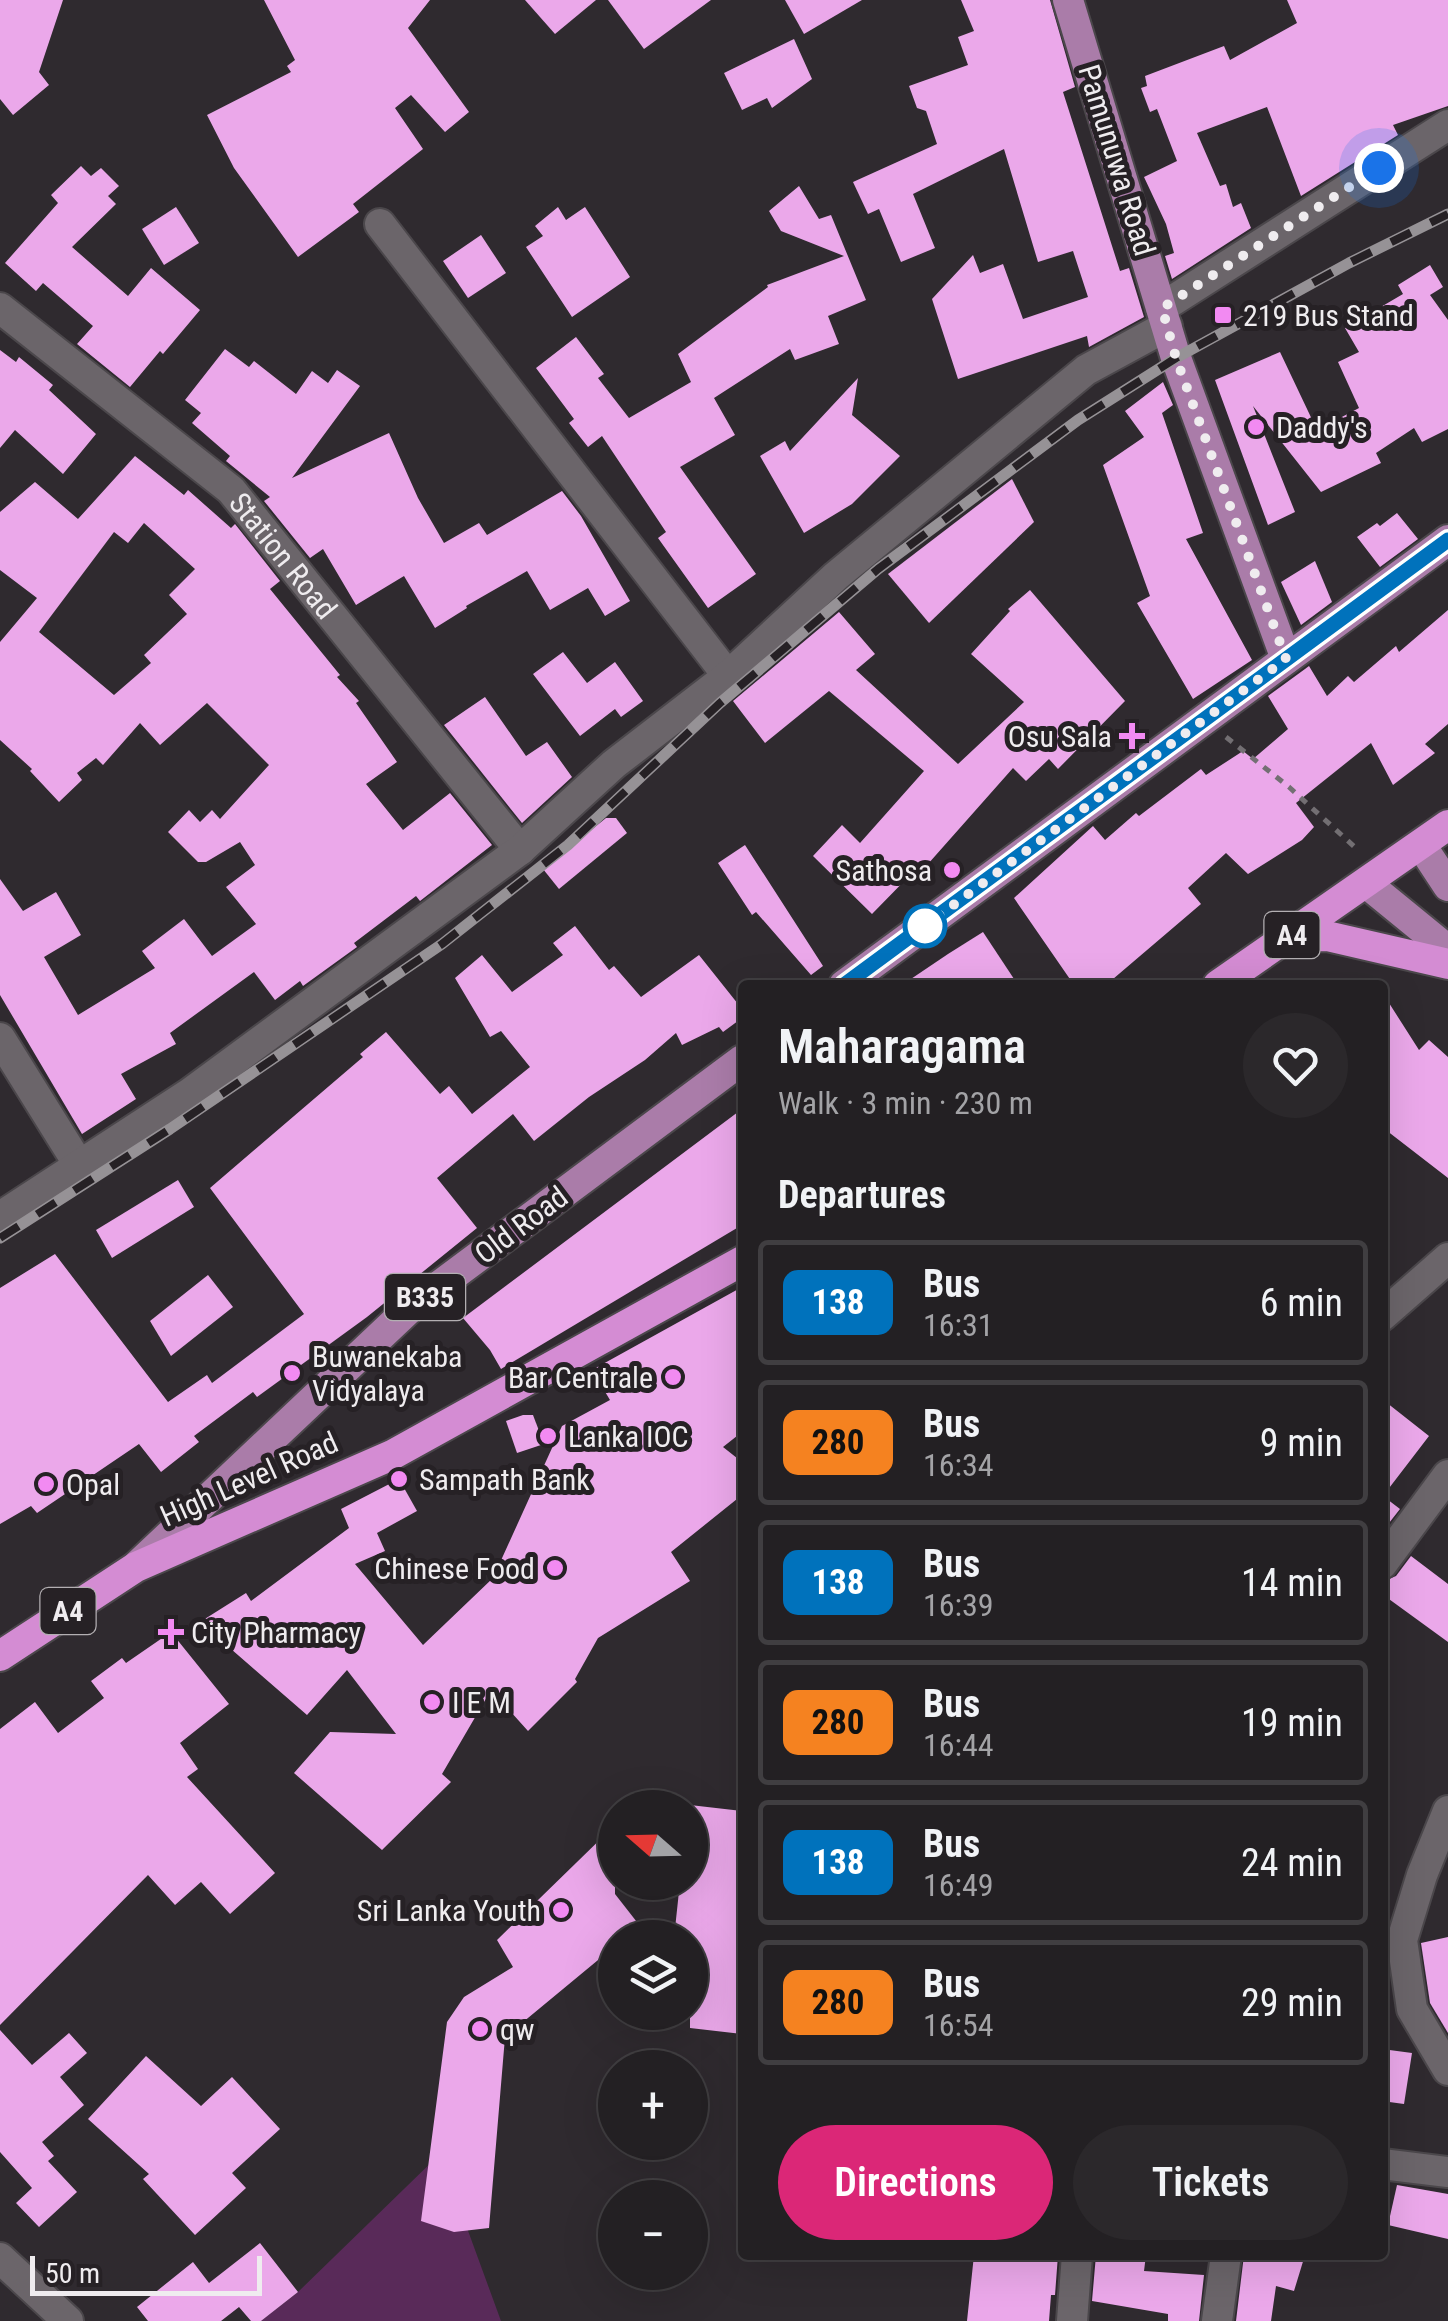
<!DOCTYPE html>
<html lang="en">
<head>
<meta charset="utf-8">
<style>
	:root { --surface:#232023; --page:#2b282b; --text:#f1f3f6; --muted:#a3a3a6; --line:#403e41; --accent:#db2777 }
	body { margin:0; font-family:"Roboto Condensed",sans-serif; background:var(--page); color:var(--text); height:100vh; display:flex; flex-direction:column; font-size:38px; white-space:nowrap }
	* { box-sizing:border-box; margin:0 }
	p { font-size:32px; color:var(--muted) }
	.icon { flex:none; width:55px; height:55px; fill:none; stroke:currentColor; stroke-width:2; stroke-linecap:round; stroke-linejoin:round }
	.map { position:relative; flex:1; overflow:hidden }
	.drawer { position:absolute; left:738px; top:980px; width:650px; height:1280px; display:flex; flex-direction:column; background:var(--surface); border-radius:10px; box-shadow:0 10px 40px #0002,0 0 0 2px var(--line) }
	.drawer>* { flex:none }
	.badge { padding:0 20px; border-radius:15px; font-size:35px; line-height:65px }
	.needle { width:65px; rotate:290deg }
	.controls { position:absolute; left:598px; top:1790px; display:grid; gap:20px }
	.controls a { display:grid; place-items:center; width:110px; height:110px; border-radius:50%; background:var(--surface); box-shadow:0 10px 40px #0002,0 0 0 2px var(--line); font-size:50px }
	.scale { position:absolute; left:30px; bottom:25px; width:232px; box-sizing:border-box; padding-left:10px; border:5px solid #efecef; border-top:0; font-size:28px; line-height:35px; white-space:nowrap; color:#efecef; -webkit-text-stroke:8px #262125; paint-order:stroke }
	.you { position:absolute; width:50px; height:50px; margin:-25px; border:8px solid #fff; border-radius:50%; background:#1a73e8; box-shadow:0 0 0 15px #1a73e833 }
	.map>.badge { position:absolute; translate:-50% -50%; box-shadow:0 0 0 5px #fff }
	h2 { padding:0 40px; font-size:38px; line-height:90px }
	.round { display:grid; place-items:center; flex:none; width:105px; height:105px; border-radius:52px; background:var(--page) }
	.head { display:flex; align-items:center; justify-content:space-between; height:170px; padding:0 40px }
	h1 { font-size:48px; font-weight:600; line-height:75px }
	.primary-button { display:flex; gap:20px; margin-top:auto; padding:20px 40px }
	.primary-button a { flex:1; height:115px; border-radius:60px; background:var(--accent); color:#fff; font-size:40px; font-weight:600; line-height:115px; text-align:center }
	.primary-button a+a { background:var(--page); color:var(--text) }
	ul { padding:0; list-style:none }
	li { display:flex; align-items:center; gap:30px; height:125px; margin:0 20px 15px; padding:0 20px; border:5px solid var(--line); border-radius:10px }
	li div { flex:1 }
	li b { display:block; font-size:38px }
	li em { font-style:normal }
	li .badge { min-width:110px; font-weight:700; text-align:center }
	.map>svg:first-child { display:block }
	.green { fill:#592a59 }
	.building { fill:#eba8ea; fill-rule:evenodd }
	.lines { fill:none; stroke-linecap:round; stroke-linejoin:round }
	.minor-casing { stroke:#4b474b; stroke-width:34 }
	.major-casing { stroke:#4b474b; stroke-width:34 }
	.highway-casing { stroke:#4b474b; stroke-width:34 }
	.path { stroke:#736f73; stroke-width:5; stroke-dasharray:8 8; stroke-linecap:butt }
	.minor { stroke:#6b656a; stroke-width:30 }
	.major { stroke:#aa7ca9; stroke-width:30 }
	.highway { stroke:#d48cd3; stroke-width:30 }
	.rail-casing { stroke:#969296; stroke-width:11 }
	.rail { stroke:#262125; stroke-width:8; stroke-dasharray:22; stroke-linecap:butt }
	.line-casing { stroke:#fff; stroke-width:22 }
	.line { stroke:#0072bc; stroke-width:15 }
	.walk { stroke:#efecef; stroke-width:10; stroke-dasharray:0 18 }
	.poi-dot { fill:#f28af2; stroke:#262125; stroke-width:4 }
	.stop-dot { fill:#fff; stroke:#0072bc; stroke-width:5 }
	.labels { text-anchor:middle; dominant-baseline:central; stroke-width:10; stroke-linejoin:round; paint-order:stroke }
	.shield { fill:#262125; stroke:#b3afb2; stroke-width:2.5 }
	.shield-label { font-size:28px; font-weight:bold; fill:#efecef }
	.street-label { font-size:30px; fill:#efecef; stroke:#262125 }
	.poi-label { font-size:30px; fill:#efecef; stroke:#262125; text-anchor:start }
</style>
</head>
<body>
<div class="map">
<svg width="1448" height="2321" viewBox="0 0 1448 2321">
	<rect width="100%" height="100%" fill="#2f2a2f"/>
	<path class="green" d="M440,2154L501,2321H261L298,2292Z"/>
	<g class="building">
		<path d="M0,0H63L39,72L49,85L13,115L0,99Z"/>
		<path d="M264,0H430L408,28L469,112L445,132L411,95L395,108L423,149L353,204L359,212L298,257L234,168L207,115L291,72L287,66L295,60Z"/>
		<path d="M525,0H596L555,34Z"/>
		<path d="M608,0H711L644,49Z"/>
		<path d="M785,0H862L804,34Z"/>
		<path d="M961,0H1050L1075,87L1063,92L1120,271L1129,268L1144,317L1089,347L1087,336L958,379L932,299L973,255L980,273L1003,264L1023,319L1088,297L1073,251L1038,262L1004,149L913,194L935,248L901,262L879,209L868,214L853,182L937,144L926,111L917,108L909,86L968,65L958,37L974,31Z"/>
		<path d="M1287,0H1448V106L1393,125L1398,135L1301,196L1267,107L1197,133L1220,186L1226,184L1233,207L1241,203L1251,228L1172,279L1165,256L1174,253L1166,224L1144,177L1177,161L1157,109L1150,112L1141,88L1147,86L1145,76L1224,46L1230,60L1297,23Z"/>
		<path d="M794,39L812,79L772,108L767,98L742,110L724,73Z"/>
		<path d="M81,166L91,176L101,168L119,186L108,196L116,204L72,247L128,296L151,268L200,310L163,354L160,351L130,387L77,344L93,326L43,283L36,291L5,263L58,203L51,195Z"/>
		<path d="M799,186L819,219L831,215L866,300L828,316L839,344L795,360L790,349L714,398L735,435L680,467L756,574L708,608L658,538L666,532L602,436L588,447L569,423L574,419L536,368L576,337L604,374L598,378L629,418L691,382L678,354L768,287L767,285L844,256L781,231L769,211Z"/>
		<path d="M176,207L199,243L164,265L142,229Z"/>
		<path d="M558,207L566,220L585,207L630,277L572,317L526,247L543,236L535,226Z"/>
		<path d="M481,235L506,273L468,298L443,261Z"/>
		<path d="M1430,265L1443,287L1430,295L1448,320V429L1422,442L1414,428L1376,453L1381,463L1321,492L1253,406L1295,512L1268,525L1215,380L1280,352L1317,430L1359,408L1338,362L1359,352L1345,328L1403,294L1398,285Z"/>
		<path d="M225,349L249,367L254,361L296,394L312,371L328,383L337,370L360,386L292,478L389,433L418,498L444,543L479,523L487,535L562,491L581,516L630,601L605,616L588,588L550,610L527,571L466,606L467,608L435,628L404,576L356,605L323,549L310,558L264,501L270,497L226,461L230,456L192,423L201,413L185,400Z"/>
		<path d="M0,350L16,362L19,357L53,385L49,390L96,434L63,474L15,430L0,448Z"/>
		<path d="M858,378L852,415L900,456L852,504L804,533L760,456L785,441L790,451Z"/>
		<path d="M1163,382L1173,405L1162,413L1203,533L1186,539L1252,660L1193,699L1137,603L1150,596L1103,465L1144,437L1125,411Z"/>
		<path d="M135,456L184,495L188,490L231,528L235,524L280,581L270,589L340,675L337,677L359,701L356,703L397,762L366,784L403,830L450,793L492,845L420,901L416,896L354,943L357,947L303,986L300,981L275,1000L254,972L170,1033L176,1044L121,1074L136,1099L82,1134L0,995V879L23,911L56,892L81,935L44,957L78,1015L155,968L142,951L184,919L212,956L256,924L226,887L255,865L240,842L206,862H198L168,832L189,810L200,822L212,810L220,819L269,765L207,703L160,745L140,723L103,765L96,758L77,773L82,780L59,802L30,771L32,769L0,740V642L37,598L0,570V512L35,482L78,519ZM144,523L195,569L169,595L187,614L144,655L151,663L114,695L39,632L114,532L128,543Z"/>
		<path d="M1012,479L1034,522L929,623L888,574Z"/>
		<path d="M1397,513L1418,539L1380,567L1357,537L1377,523L1380,526Z"/>
		<path d="M1315,561L1332,602L1301,625L1281,582Z"/>
		<path d="M1030,590L1125,701L1058,769L1049,759L1026,781L1013,768L920,873L916,869L872,914L813,856L842,825L860,843L924,771L829,691L765,743L733,701L839,612L875,654L856,670L958,764L1024,702L971,654L1010,611L1008,609Z"/>
		<path d="M1448,610V724L1425,744L1435,753L1393,785L1371,743L1296,803L1314,827L1302,840L1248,874L1226,853L1188,888L1201,904L1106,985H1074L1014,898L1093,826L1105,840L1136,813L1139,816L1201,769L1206,775L1243,751L1253,759L1288,729L1268,696L1305,669L1309,666L1327,696L1348,676L1354,682L1396,646L1399,652Z"/>
		<path d="M563,652L587,683L615,662L643,701L621,717L615,709L580,736L533,674Z"/>
		<path d="M485,697L526,756L547,742L572,777L522,823L444,725Z"/>
		<path d="M606,818H616L627,833L559,889L543,869Z"/>
		<path d="M745,845L823,966L811,975L756,912L752,915L718,863Z"/>
		<path d="M575,926L609,970L614,966L641,997L699,955L742,1009V1018L723,1032L719,1027L682,1045L676,1033L645,1060L589,1097L534,1141L513,1114L437,1178L477,1228L367,1317L257,1397L253,1392L194,1436L199,1442L161,1472L139,1444L37,1513L31,1506L0,1524V1288L55,1254L168,1402L207,1375L212,1383L304,1314L210,1188L363,1057L360,1054L386,1032L440,1094L449,1086L472,1114L530,1067L501,1031L490,1037L455,978L482,955L512,992L563,955L553,943Z"/>
		<path d="M983,932L1018,985H902L948,954Z"/>
		<path d="M1382,992L1419,1050L1429,1040L1448,1057V1178L1382,1127Z"/>
		<path d="M742,1109V1225L501,1369L490,1350L463,1318Z"/>
		<path d="M178,1180L194,1207L112,1258L96,1230Z"/>
		<path d="M208,1275L233,1307L171,1356L150,1321Z"/>
		<path d="M742,1287V1432L723,1447L742,1462V1495L671,1552L690,1581L598,1638L575,1679L577,1682L528,1731L491,1690L442,1774L451,1782L382,1850L294,1773L330,1732L396,1734L347,1670L307,1715L200,1622L246,1593L251,1601L349,1528L341,1509L399,1479L417,1511L377,1533L385,1551L355,1564L423,1645L493,1578L562,1426L610,1400L592,1370Z"/>
		<path d="M1382,1399L1429,1436L1383,1496L1400,1509L1382,1532Z"/>
		<path d="M523,1415H533L544,1444L517,1453L506,1421Z"/>
		<path d="M1411,1556L1448,1584V1642L1382,1594V1582L1396,1576Z"/>
		<path d="M171,1632L229,1704L180,1743L198,1769L187,1777L275,1873L230,1914L201,1882L175,1905L148,1875L0,2025V1729L35,1702L58,1733L104,1698L91,1681L122,1658L126,1663Z"/>
		<path d="M690,1805L742,1811V2034L690,2028V1938H674L680,1882H690Z"/>
		<path d="M615,1825V1894L640,1926L626,1938H615V1946L505,2037L489,2228L454,2232L421,2221L447,2022L464,1997L513,1967L497,1940Z"/>
		<path d="M1448,1937V2033L1430,2003L1421,1943Z"/>
		<path d="M0,2030L32,2065L69,2033L87,2053L60,2077L84,2105L42,2142L54,2156L48,2161L77,2192L39,2227L16,2203L32,2188L0,2152Z"/>
		<path d="M1382,2049L1412,2053L1404,2104L1382,2101Z"/>
		<path d="M146,2056L201,2106L232,2077L280,2129L232,2173L246,2188L195,2235L143,2179L149,2174L88,2119Z"/>
		<path d="M1397,2185L1448,2194V2239L1388,2225Z"/>
		<path d="M260,2243L298,2292L261,2321H251L239,2307L221,2321H148L137,2307L193,2262L209,2283Z"/>
		<path d="M974,2255H1058L1055,2295H1051L1049,2321H967Z"/>
		<path d="M1096,2255H1146L1144,2271L1204,2275L1199,2321H1168V2314L1092,2301Z"/>
		<path d="M1244,2255H1305L1294,2291L1276,2286L1271,2321H1236Z"/>
	</g>
	<g class="lines">
		<g class="minor-casing">
			<g id="minor">
				<path d="M380,224L728,676"/>
				<path id="s1" d="M0,308L231,490L520,850"/>
				<path d="M1161,308L1448,125"/>
				<path d="M0,1038L79,1165"/>
				<path d="M0,1217L190,1093L520,850L614,764L728,676L836,576L1086,370L1167,326"/>
				<path d="M1382,1316L1448,1258"/>
				<path d="M1382,1564L1448,1475"/>
				<path d="M1448,1811L1422,1875L1402,1940L1412,2009L1448,2070"/>
				<path d="M1382,2164L1448,2172"/>
				<path d="M0,2258L68,2321"/>
				<path d="M1072,2321L1077,2255"/>
				<path d="M1217,2321L1226,2255"/>
			</g>
		</g>
		<g class="major-casing">
			<g id="major">
				<path d="M1068,0L1176,358L1286,659"/>
				<path d="M1421,845L1448,886"/>
				<path d="M1366,883L1448,950"/>
				<path d="M844,985L1448,540"/>
				<path d="M138,1565L412,1306L742,1060"/>
			</g>
		</g>
		<g class="highway-casing">
			<g id="highway">
				<path d="M1289,937L1327,936L1448,964"/>
				<path d="M1218,985L1448,825"/>
				<path d="M0,1656L136,1567L392,1455L742,1261"/>
			</g>
		</g>
		<path class="path" d="M1226,737L1289,787L1358,850"/>
		<use href="#minor" class="minor"/>
		<use href="#major" class="major"/>
		<use href="#highway" class="highway"/>
		<g class="rail-casing">
			<path id="rail" d="M0,1238L170,1129L442,944L568,845L720,703L878,569L1078,420L1176,358L1349,263L1448,214"/>
		</g>
		<use href="#rail" class="rail"/>
	</g>
	<g class="lines">
		<g class="line-casing">
			<path id="line" d="M844,985L1448,540"/>
		</g>
		<use href="#line" class="line"/>
		<path class="walk" d="M925,926L1286,659L1176,358L1162,308L1379,168"/>
	</g>
	<g class="poi-dot">
		<rect x="1213" y="305" width="20" height="20" rx="5"/>
		<circle cx="1256" cy="427" r="10"/>
		<path d="M1127 721h10v10h10v10h-10v10h-10v-10h-10v-10h10z"/>
		<circle cx="952" cy="870" r="10"/>
		<circle cx="292" cy="1373" r="10"/>
		<circle cx="673" cy="1377" r="10"/>
		<circle cx="548" cy="1436" r="10"/>
		<circle cx="399" cy="1479" r="10"/>
		<circle cx="46" cy="1484" r="10"/>
		<circle cx="555" cy="1568" r="10"/>
		<path d="M166 1617h10v10h10v10h-10v10h-10v-10h-10v-10h10z"/>
		<circle cx="432" cy="1702" r="10"/>
		<circle cx="561" cy="1910" r="10"/>
		<circle cx="480" cy="2029" r="10"/>
	</g>
	<circle class="stop-dot" cx="925" cy="926" r="20"/>
	<g class="labels">
		<g class="shield">
			<rect x="1264.5" y="912" width="55" height="46" rx="8"/>
			<rect x="385" y="1274" width="80" height="46" rx="8"/>
			<rect x="40.5" y="1588" width="55" height="46" rx="8"/>
		</g>
		<g class="shield-label">
			<text x="1292" y="935">A4</text>
			<text x="425" y="1297">B335</text>
			<text x="68" y="1611">A4</text>
		</g>
		<g class="street-label">
			<text transform="translate(1117 160) rotate(73)">Pamunuwa Road</text>
			<text stroke="none"><textPath href="#s1" startOffset="378">Station Road</textPath></text>
			<text transform="translate(521 1225) rotate(-37)">Old Road</text>
			<text transform="translate(249 1479) rotate(-24)">High Level Road</text>
		</g>
		<g class="poi-label">
			<text x="1243" y="315">219 Bus Stand</text>
			<text x="1276" y="427">Daddy's</text>
			<text x="1112" y="736" text-anchor="end">Osu Sala</text>
			<text x="932" y="870" text-anchor="end">Sathosa</text>
			<text x="312" y="1356">Buwanekaba<tspan x="312" dy="34">Vidyalaya</tspan></text>
			<text x="653" y="1377" text-anchor="end">Bar Centrale</text>
			<text x="568" y="1436">Lanka IOC</text>
			<text x="419" y="1479">Sampath Bank</text>
			<text x="66" y="1484">Opal</text>
			<text x="535" y="1568" text-anchor="end">Chinese Food</text>
			<text x="191" y="1632">City Pharmacy</text>
			<text x="452" y="1702">I E M</text>
			<text x="541" y="1910" text-anchor="end">Sri Lanka Youth</text>
			<text x="500" y="2029">qw</text>
		</g>
	</g>
</svg>
<div class="controls">
<a><svg class="needle" viewBox="-14 -14 28 28"><path d="M0-13l5 13h-10z" fill="#e53935"/><path d="M0 13l5-13h-10z" fill="#a3a3a6"/></svg></a>
<a><svg class="icon" aria-label="layers" viewBox="0 0 24 24"><path d="M12 4l9 5-9 5-9-5zM3 14l9 5 9-5"/></svg></a>
<a>+</a>
<a>−</a>
</div>
<div class="scale">50 m</div>
<div class="you" style="left:1379px;top:168px"></div>
<section class="drawer">
<div class="head"><div><h1>Maharagama</h1><p>Walk · 3 min · 230 m</p></div><a class="round"><svg class="icon" aria-label="heart" viewBox="0 0 24 24"><path d="M12 20l-8-8c-3-5 5-10 8-4 3-6 11-1 8 4z"/></svg></a></div>
<h2>Departures</h2>
<ul>
<li><span class="badge" style="background:#0072bc;color:#fff">138</span><div><b>Bus</b><p>16:31</p></div><em>6 min</em></li>
<li><span class="badge" style="background:#f58220;color:#111">280</span><div><b>Bus</b><p>16:34</p></div><em>9 min</em></li>
<li><span class="badge" style="background:#0072bc;color:#fff">138</span><div><b>Bus</b><p>16:39</p></div><em>14 min</em></li>
<li><span class="badge" style="background:#f58220;color:#111">280</span><div><b>Bus</b><p>16:44</p></div><em>19 min</em></li>
<li><span class="badge" style="background:#0072bc;color:#fff">138</span><div><b>Bus</b><p>16:49</p></div><em>24 min</em></li>
<li><span class="badge" style="background:#f58220;color:#111">280</span><div><b>Bus</b><p>16:54</p></div><em>29 min</em></li>
</ul>
<div class="primary-button"><a>Directions</a><a>Tickets</a></div>
</section>
</div>
</body>
</html>
